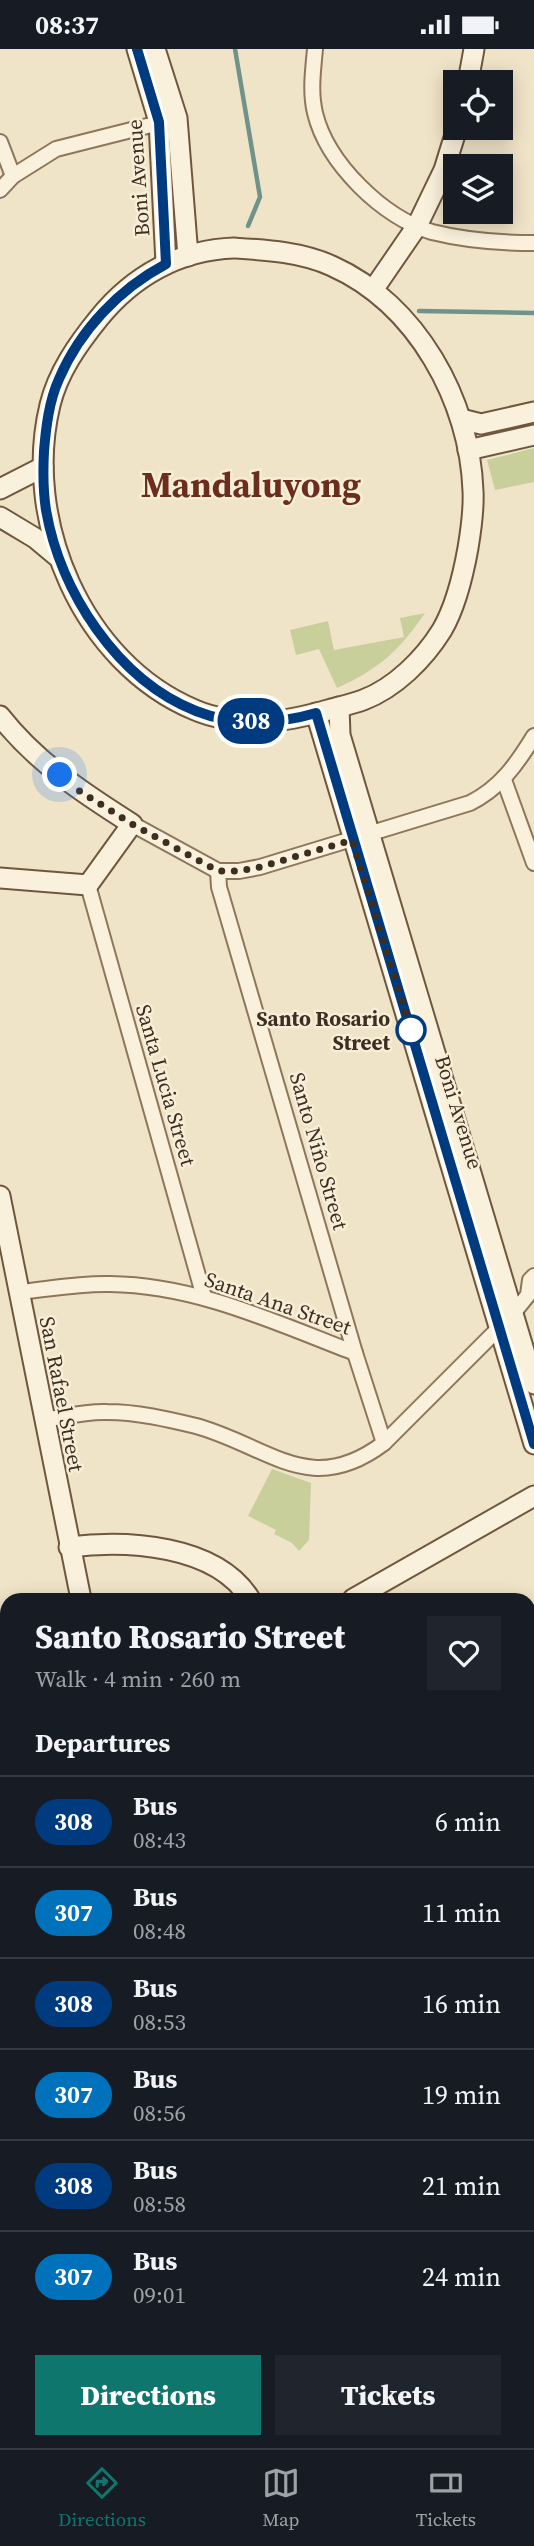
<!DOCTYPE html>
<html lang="en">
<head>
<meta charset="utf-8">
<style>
	:root { --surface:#171b24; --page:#20242c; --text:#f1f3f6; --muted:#9ea1a6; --line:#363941; --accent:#0f766e }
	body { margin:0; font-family:"Source Serif 4",serif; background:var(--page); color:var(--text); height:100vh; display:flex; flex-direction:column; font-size:26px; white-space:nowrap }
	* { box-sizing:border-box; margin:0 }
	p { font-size:23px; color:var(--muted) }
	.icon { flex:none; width:38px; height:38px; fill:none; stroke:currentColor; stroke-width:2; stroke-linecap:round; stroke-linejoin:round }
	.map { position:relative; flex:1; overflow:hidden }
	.side { position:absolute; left:0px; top:1544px; width:536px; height:856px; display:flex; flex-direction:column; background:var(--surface); border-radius:21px 21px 0 0; box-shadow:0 4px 18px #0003 }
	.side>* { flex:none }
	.badge { padding:0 14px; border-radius:23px; font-size:24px; line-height:46px }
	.buttons { position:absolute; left:443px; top:21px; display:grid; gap:14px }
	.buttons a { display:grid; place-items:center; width:70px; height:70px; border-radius:0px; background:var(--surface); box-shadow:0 4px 18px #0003; font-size:35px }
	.you { position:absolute; width:35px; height:35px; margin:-18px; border:5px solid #fff; border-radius:50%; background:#1a73e8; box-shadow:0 0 0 10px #1a73e833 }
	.map>.badge { position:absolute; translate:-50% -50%; box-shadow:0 0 0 4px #fff }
	h2 { padding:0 35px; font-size:26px; line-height:63px }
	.round { display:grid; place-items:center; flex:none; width:74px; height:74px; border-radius:0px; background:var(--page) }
	.overview { display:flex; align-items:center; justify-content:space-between; height:119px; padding:0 35px }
	h1 { font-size:33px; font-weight:800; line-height:52px }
	.action { display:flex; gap:14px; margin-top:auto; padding:14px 35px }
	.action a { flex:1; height:80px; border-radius:0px; background:var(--accent); color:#fff; font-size:28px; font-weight:800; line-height:80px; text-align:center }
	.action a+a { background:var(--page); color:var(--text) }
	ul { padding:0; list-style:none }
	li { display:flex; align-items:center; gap:21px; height:91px; padding:0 35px; border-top:2px solid var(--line) }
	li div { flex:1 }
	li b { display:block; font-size:26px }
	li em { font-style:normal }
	li .badge { min-width:77px; font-weight:700; text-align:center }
	.status { display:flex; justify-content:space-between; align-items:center; height:49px; padding:0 35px; background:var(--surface); direction:ltr }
	.status svg { height:19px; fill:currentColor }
	.dock { display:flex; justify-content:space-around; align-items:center; height:98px; border-top:2px solid var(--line); background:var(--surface); font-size:19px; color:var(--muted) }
	.dock a { display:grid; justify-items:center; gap:4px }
	.dock .selected { color:var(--accent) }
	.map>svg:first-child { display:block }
	.green { fill:#c9cf9b }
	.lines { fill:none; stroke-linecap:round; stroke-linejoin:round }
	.stream { stroke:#6f938a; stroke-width:4.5 }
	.street-casing { stroke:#8d765c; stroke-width:18 }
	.secondary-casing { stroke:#6f573f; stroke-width:23 }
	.street { stroke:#faf1dc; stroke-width:14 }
	.secondary { stroke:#faf1dc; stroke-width:19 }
	.line-casing { stroke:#fff; stroke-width:16 }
	.line { stroke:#003b80; stroke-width:10 }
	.walk { stroke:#3d2e20; stroke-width:7; stroke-dasharray:0 12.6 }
	.stop-dot { fill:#fff; stroke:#003b80; stroke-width:3.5 }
	.labels { text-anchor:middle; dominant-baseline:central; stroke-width:5; stroke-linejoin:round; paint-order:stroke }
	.street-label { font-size:21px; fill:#3d2e20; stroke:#f7eed8 }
	.stop-label { font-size:21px; font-weight:bold; fill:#3d2e20; stroke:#f7eed8; text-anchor:end }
	.town-label { font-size:35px; font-weight:bold; fill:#6b2e1e; stroke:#f7eed8 }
</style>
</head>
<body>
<div class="status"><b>08:37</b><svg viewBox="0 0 49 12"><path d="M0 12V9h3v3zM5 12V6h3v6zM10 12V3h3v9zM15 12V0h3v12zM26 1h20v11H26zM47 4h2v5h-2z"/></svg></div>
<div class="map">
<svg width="534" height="2399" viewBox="0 0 534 2399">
	<rect width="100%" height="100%" fill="#f0e4c8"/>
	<g class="green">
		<path d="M534,399V433L495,441L487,411Z"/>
		<path d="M425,564C400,601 378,621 337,639L319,600L296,606L290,581L328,572L334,601L404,588L400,569Z"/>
		<path d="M272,1420L311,1434L309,1491L299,1502L292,1494L274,1485L276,1481L248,1467Z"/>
	</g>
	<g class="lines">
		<g class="stream">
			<path d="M235,0L260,148L248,177"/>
			<path d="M419,262L534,264"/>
		</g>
		<g class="street-casing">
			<g id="street">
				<path d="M315,0C313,22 310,43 315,64C327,114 383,169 432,183C464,191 501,194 534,194"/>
				<path d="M0,93L13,127"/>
				<path d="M0,141L13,127L56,100L167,72"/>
				<path d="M504,731L534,814"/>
				<path d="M132,775L218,822H239L260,818L470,754C500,739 517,715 534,687"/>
				<path d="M218,822L219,838L355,1304L384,1394"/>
				<path d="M88,836L204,1248"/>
				<path d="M19,1243C49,1240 80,1234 110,1235C197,1236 276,1274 355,1304"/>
				<path d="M43,1371C64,1368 86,1362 107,1363C137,1363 167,1370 196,1377C269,1397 310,1450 384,1394L512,1266L528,1246L530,1231L534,1227"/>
				<path d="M528,1643L534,1639"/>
				<path d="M0,1660L7,1679"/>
				<path d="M0,1942L7,1938"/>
				<path d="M528,1990H534"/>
				<path d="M0,2096H7"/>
				<path d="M0,2218L7,2219"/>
				<path d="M452,2399V2392"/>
			</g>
		</g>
		<g class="secondary-casing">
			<g id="secondary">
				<path d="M137,0L159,73L166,215"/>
				<path d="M155,0L177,69L188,207"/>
				<path d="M468,33L474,0"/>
				<path d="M234,199C266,201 302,203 332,217C417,255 470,352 473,442C474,461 471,481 468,499C463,527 456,557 442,581C424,610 395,639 363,651C352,655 339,658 328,661C309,666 292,671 272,672C247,673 218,671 195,661C82,614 22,471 50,356C58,323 78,295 99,269C133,227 179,201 234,199Z"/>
				<path d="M373,241L417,177L444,121L457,79"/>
				<path d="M461,370L481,375L534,363"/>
				<path d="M468,401L534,386"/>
				<path d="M0,440L43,418"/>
				<path d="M0,468L35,489L59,509"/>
				<path d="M339,658L340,686L534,1335"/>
				<path d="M316,664L534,1395"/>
				<path d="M0,667C36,713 83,744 132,775L88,836L0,829"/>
				<path d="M0,1147L81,1550"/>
				<path d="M69,1498C126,1491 216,1495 250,1550"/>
				<path d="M353,1550L534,1447"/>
				<path d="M528,1772L534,1769"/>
				<path d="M0,2068L7,2065"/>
				<path d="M0,2346H7"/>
				<path d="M528,2362H534"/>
			</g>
		</g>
		<use href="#street" class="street"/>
		<use href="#secondary" class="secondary"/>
	</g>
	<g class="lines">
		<g class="line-casing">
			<path id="line" d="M137,0L159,73L166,215C119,240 80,281 59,330C49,352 46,378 44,402C43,421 43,442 46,461C60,542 117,631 196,662C233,677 279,675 316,664L534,1395"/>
		</g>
		<use href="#line" class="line"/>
		<path class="walk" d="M60,726L78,741L132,775L218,822H239L260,818L352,791L411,981"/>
	</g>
	<circle class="stop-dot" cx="411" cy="981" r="14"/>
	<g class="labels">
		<g class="street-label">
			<text transform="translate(138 129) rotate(-94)">Boni Avenue</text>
			<text transform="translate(166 1036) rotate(74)">Santa Lucia Street</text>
			<text transform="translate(459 1063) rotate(73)">Boni Avenue</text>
			<text transform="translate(319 1102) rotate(74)">Santo Niño Street</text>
			<text transform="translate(278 1254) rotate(19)">Santa Ana Street</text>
			<text transform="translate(62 1345) rotate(79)">San Rafael Street</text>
		</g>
		<g class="stop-label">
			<text x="390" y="969">Santo Rosario<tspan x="390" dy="24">Street</tspan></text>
		</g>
		<g class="town-label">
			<text x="251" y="436">Mandaluyong</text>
		</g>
	</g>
</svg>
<div class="buttons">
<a><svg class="icon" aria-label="locate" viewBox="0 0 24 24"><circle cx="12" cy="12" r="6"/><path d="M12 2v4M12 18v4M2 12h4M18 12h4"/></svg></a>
<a><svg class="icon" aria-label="layers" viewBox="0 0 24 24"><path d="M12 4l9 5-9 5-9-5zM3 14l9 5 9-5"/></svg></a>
</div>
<div class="you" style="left:60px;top:726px"></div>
<b class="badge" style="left:251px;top:672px;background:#003b80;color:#fff">308</b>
<section class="side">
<div class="overview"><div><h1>Santo Rosario Street</h1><p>Walk · 4 min · 260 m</p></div><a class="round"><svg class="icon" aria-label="heart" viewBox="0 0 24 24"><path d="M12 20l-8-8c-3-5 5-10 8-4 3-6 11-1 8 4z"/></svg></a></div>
<h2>Departures</h2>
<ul>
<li><span class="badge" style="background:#003b80;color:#fff">308</span><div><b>Bus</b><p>08:43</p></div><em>6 min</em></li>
<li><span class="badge" style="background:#0072bc;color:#fff">307</span><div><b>Bus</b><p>08:48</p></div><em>11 min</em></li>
<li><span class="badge" style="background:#003b80;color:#fff">308</span><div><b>Bus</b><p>08:53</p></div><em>16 min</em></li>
<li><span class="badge" style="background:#0072bc;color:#fff">307</span><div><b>Bus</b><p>08:56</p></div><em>19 min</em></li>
<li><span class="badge" style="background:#003b80;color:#fff">308</span><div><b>Bus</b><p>08:58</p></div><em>21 min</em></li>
<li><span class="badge" style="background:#0072bc;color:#fff">307</span><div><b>Bus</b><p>09:01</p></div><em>24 min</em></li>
</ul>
<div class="action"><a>Directions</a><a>Tickets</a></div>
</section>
</div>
<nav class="dock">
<a class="selected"><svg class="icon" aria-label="directions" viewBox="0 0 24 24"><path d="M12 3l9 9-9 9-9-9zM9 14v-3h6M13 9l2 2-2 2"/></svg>Directions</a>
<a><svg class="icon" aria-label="map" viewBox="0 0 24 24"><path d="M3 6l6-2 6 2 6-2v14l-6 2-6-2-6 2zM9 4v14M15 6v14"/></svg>Map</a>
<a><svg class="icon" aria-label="tickets" viewBox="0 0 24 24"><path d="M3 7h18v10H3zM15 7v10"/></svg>Tickets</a>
</nav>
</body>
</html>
